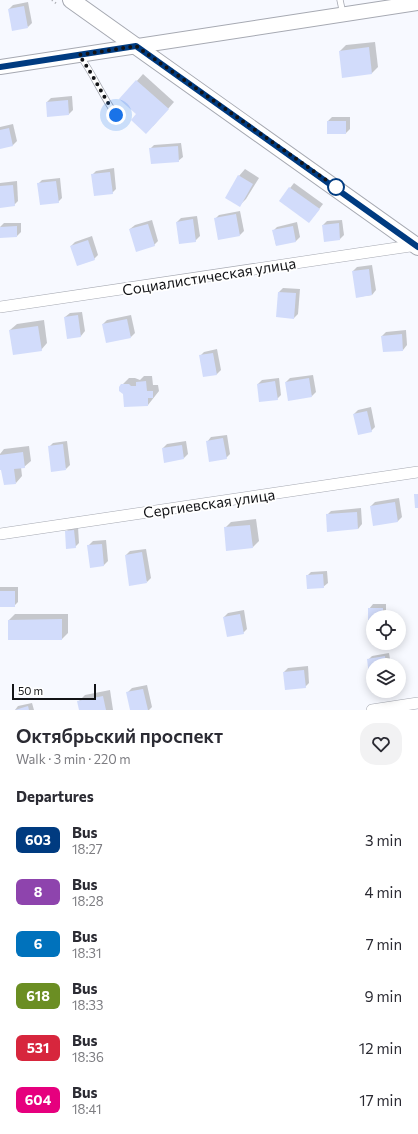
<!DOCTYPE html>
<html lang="en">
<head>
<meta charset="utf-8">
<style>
	:root { --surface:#fff; --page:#f2f2f3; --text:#2b2b33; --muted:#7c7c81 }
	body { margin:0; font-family:Commissioner,sans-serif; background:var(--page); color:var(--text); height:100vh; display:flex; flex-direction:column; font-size:15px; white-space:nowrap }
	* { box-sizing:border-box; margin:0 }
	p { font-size:13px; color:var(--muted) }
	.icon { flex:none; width:22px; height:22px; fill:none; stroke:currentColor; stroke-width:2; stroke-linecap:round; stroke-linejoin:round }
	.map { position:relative; height:710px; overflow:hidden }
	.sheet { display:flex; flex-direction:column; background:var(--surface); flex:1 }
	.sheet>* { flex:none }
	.badge { padding:0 8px; border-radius:6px; font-size:14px; line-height:26px }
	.fabs { position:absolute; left:366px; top:610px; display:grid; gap:8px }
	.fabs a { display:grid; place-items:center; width:40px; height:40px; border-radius:50%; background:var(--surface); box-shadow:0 2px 10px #0003; font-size:20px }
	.scale { position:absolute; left:12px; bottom:10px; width:84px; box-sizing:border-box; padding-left:4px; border:2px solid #131417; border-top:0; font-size:11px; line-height:14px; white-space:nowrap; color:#131417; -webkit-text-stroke:3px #fff; paint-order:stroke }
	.you { position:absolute; width:20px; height:20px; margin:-10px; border:3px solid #fff; border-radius:50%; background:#1a73e8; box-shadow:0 0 0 6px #1a73e833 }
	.map>.badge { position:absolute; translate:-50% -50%; box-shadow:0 0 0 2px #fff }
	h2 { padding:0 16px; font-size:15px; line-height:36px }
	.round { display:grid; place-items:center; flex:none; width:42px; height:42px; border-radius:16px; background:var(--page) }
	.summary { display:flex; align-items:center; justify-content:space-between; height:68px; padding:0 16px }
	h1 { font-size:19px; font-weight:600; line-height:30px }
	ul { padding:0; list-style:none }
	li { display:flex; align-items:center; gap:12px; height:52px; padding:0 16px }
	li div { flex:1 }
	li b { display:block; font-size:15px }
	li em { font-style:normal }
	li .badge { min-width:44px; font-weight:700; text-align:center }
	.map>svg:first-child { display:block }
	.shadow { fill:#0003 }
	.building { fill:#d2dcfb }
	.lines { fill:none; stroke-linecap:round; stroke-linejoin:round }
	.service-casing { stroke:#a6a9b2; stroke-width:7 }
	.minor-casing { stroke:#a6a9b2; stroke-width:12 }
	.tertiary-casing { stroke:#a6a9b2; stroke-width:16 }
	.secondary-casing { stroke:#a6a9b2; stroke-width:18 }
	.path { stroke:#a8aaaf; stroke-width:2; stroke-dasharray:1 3; stroke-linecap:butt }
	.service { stroke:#fff; stroke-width:5.5 }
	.minor { stroke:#fff; stroke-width:11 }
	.tertiary { stroke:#fff; stroke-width:14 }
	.secondary { stroke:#fff; stroke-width:16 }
	.line-casing { stroke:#fff; stroke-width:9 }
	.line { stroke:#003b80; stroke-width:6 }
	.walk { stroke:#131417; stroke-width:4; stroke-dasharray:0 7.2 }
	.stop-dot { fill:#fff; stroke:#003b80; stroke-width:2 }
	.labels { text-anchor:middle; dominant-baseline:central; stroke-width:3.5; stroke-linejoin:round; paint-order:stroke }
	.street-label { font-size:15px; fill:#131417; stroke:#fff }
</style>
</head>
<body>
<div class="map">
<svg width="418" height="710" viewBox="0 0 418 710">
	<rect width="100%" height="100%" fill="#f7f9ff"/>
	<g class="shadow">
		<path d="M28,2L32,23L28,27L9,9L13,5Z"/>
		<path d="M375,42L378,67L372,73L343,77L340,51L346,45Z"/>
		<path d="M143,74L174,102L153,126L121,99Z"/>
		<path d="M72,96L73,110L69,114L47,102L51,98Z"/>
		<path d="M332,117H350V129L346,133H328V121Z"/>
		<path d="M13,124L17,141L13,145L0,148V127Z"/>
		<path d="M181,143L183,157L178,161L150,149L154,145Z"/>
		<path d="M114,168L116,189L112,193L92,175L96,171Z"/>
		<path d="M245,169L259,178L246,199L240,205L239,176Z"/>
		<path d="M60,178L62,198L58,202L38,184L42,180Z"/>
		<path d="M17,181L18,201L14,205L0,207V183Z"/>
		<path d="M294,183L323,204L313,217L280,201Z"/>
		<path d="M240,211L244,231L240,235L215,219L219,215Z"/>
		<path d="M197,216L200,236L195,241L177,222L181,218Z"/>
		<path d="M152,220L158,241L154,245L130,229L135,225Z"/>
		<path d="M342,220L344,235L340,239L323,225L327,221Z"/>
		<path d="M297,222L300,237L296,241L276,245L273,231L277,227Z"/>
		<path d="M4,223H21V232L17,236L1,237L0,227Z"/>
		<path d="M92,236L98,255L94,259L71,246L75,242Z"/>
		<path d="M372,265L376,290L372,295L357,297L353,271L357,267Z"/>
		<path d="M283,288L300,289L298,314L294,318L279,292Z"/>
		<path d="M82,312L85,331L81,336L68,337L65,317L70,313Z"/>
		<path d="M131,315L135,333L131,337L103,324L107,320Z"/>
		<path d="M44,320L47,343L41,350L10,330L17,324Z"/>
		<path d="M406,330L407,345L403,350L382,336L386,332Z"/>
		<path d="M217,349L221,370L217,374L204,376L200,356L204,352Z"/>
		<path d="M313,375L316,392L312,396L286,382L290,378Z"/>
		<path d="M144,376H152L153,385H158L159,391L148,405L124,394L120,387L129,378H135L140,380Z"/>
		<path d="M279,378L281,395L277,399L258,384L262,380Z"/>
		<path d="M371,407L375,427L371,431L354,414L358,410Z"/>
		<path d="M227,435L230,454L226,458L207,442L211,437Z"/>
		<path d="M67,441L70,465L66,469L49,447L53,443Z"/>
		<path d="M186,441L188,454L184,458L163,448L167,444Z"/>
		<path d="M29,446L31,461L24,467H21L22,476L16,483L2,469H0V454L4,449Z"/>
		<path d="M399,498L402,517L398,521L374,525L371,506L375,502Z"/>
		<path d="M361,508L362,524L358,529L327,515L331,511Z"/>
		<path d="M256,519L259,541L253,547L225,528L231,522Z"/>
		<path d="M78,527L79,543L75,547L66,532L70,528Z"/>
		<path d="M106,540L108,561L104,565L91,567L88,546L93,541Z"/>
		<path d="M146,549L151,578L147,582L126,555L130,551Z"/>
		<path d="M327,571L328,583L323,587L307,576L311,572Z"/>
		<path d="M0,587H18V602L14,606H0Z"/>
		<path d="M373,604H386V615L385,617H373V619L369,609Z"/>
		<path d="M244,610L247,629L243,633L224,617L228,613Z"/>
		<path d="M15,614H68V633L62,639L9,620Z"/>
		<path d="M389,653L391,665H373V683L368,660L372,656Z"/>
		<path d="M308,666L309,683L305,687L284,672L288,668Z"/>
		<path d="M147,685L152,707L149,710H131L128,692L132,688Z"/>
		<path d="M110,690L113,710H80L79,701L85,695Z"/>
		<path d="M32,703L34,710H15L18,706Z"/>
	</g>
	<g class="building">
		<path d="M24,6L28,28L12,31L8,9Z"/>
		<path d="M369,47L372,74L342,78L339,51Z"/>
		<path d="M136,80L169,109L146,134L131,120L136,114L119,99Z"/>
		<path d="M68,100L69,115L47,117L46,102Z"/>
		<rect x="327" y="121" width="19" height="13"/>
		<path d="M9,128L13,146L0,149V130Z"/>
		<path d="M178,146L179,162L151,164L149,148Z"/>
		<path d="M110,172L113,194L94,196L91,174Z"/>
		<path d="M238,175L253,184L240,207L225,198Z"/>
		<path d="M56,181L59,203L40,205L37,183Z"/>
		<path d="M13,185L15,206L0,208V186Z"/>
		<path d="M289,187L320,209L309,223L279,201Z"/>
		<path d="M236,214L240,236L218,240L214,218Z"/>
		<path d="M193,219L196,242L179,244L176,222Z"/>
		<path d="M339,223L340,240L324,242L322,225Z"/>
		<path d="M148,224L155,246L136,252L129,229Z"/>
		<path d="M17,226V237L0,238V227Z"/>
		<path d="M293,226L296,242L276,246L272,230Z"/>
		<path d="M88,240L95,260L77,266L70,246Z"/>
		<path d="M369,269L372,295L356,298L352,271Z"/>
		<path d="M278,292L296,293L294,319L276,317Z"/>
		<path d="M78,315L81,337L67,339L64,317Z"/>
		<path d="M127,319L131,338L106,343L102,324Z"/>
		<path d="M38,326L42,351L13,355L9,330Z"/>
		<path d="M402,334L403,351L383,352L381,336Z"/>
		<path d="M213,353L217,375L203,377L199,355Z"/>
		<path d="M309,378L312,397L288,401L285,382Z"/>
		<path d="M146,381L147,391H153V398H148V406L124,407L123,394L119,391V387L121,384H129L131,386H136V382Z"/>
		<path d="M275,381L278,400L259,402L257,384Z"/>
		<path d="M367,411L372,432L358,435L353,414Z"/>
		<path d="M223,438L227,459L209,462L206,441Z"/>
		<path d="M63,444L66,470L51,472L48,446Z"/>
		<path d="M182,445L184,459L164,463L162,448Z"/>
		<path d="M23,452L25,468L14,469L16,484L4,485L1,470H0V455Z"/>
		<path d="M414,494H418V508H415Z"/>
		<path d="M395,502L398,522L373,526L370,506Z"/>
		<path d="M357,512L358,529L327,532L326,514Z"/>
		<path d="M250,525L253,548L226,551L224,527Z"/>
		<path d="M74,530L76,548L66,549L65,531Z"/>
		<path d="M102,544L104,566L90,568L87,545Z"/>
		<path d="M142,552L147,583L129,586L125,555Z"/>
		<path d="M323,574L324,588L307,589L306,575Z"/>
		<rect x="0" y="591" width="15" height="16"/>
		<path d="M368,608H383V617H373V620H368Z"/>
		<path d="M240,614L244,634L227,637L223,617Z"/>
		<path d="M62,619V640H8V620Z"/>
		<path d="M385,656L386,665H373V684H370L367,659Z"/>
		<path d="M304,670L306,688L285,690L283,672Z"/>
		<path d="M143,689L148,710H130L126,692Z"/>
		<path d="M103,696L106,710H79L77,701Z"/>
		<path d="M28,706L29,710H15Z"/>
	</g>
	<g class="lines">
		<g class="service-casing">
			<g id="service">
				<path d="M340,0L343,14"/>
				<path d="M80,56C94,75 102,96 116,115"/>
			</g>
		</g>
		<g class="minor-casing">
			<g id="minor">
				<path d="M0,307L417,245"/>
				<path d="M0,534L418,472"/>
				<path d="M372,710L418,703"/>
			</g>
		</g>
		<g class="tertiary-casing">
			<path id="tertiary" d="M0,67L418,3"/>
		</g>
		<g class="secondary-casing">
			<path id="secondary" d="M71,0L418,247"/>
		</g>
		<path class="path" d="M52,0L58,5"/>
		<use href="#service" class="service"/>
		<use href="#minor" class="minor"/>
		<use href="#tertiary" class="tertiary"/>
		<use href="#secondary" class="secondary"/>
	</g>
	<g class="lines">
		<g class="line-casing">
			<path id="line" d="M0,67L136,46L418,247"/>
		</g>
		<use href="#line" class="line"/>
		<path class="walk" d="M116,115C102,95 93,74 79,55L136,46L336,187"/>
	</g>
	<circle class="stop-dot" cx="336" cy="187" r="8"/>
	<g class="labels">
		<g class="street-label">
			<text transform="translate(209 276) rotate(-9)">Социалистическая улица</text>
			<text transform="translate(209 503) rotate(-8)">Сергиевская улица</text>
		</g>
	</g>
</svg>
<div class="fabs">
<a><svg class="icon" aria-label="locate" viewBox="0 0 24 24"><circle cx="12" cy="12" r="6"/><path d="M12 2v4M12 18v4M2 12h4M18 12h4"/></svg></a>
<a><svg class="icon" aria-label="layers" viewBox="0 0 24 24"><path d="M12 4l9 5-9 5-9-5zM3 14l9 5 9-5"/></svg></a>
</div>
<div class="scale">50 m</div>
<div class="you" style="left:116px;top:115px"></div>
</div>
<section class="sheet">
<div class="summary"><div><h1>Октябрьский проспект</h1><p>Walk · 3 min · 220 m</p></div><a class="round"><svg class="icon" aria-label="heart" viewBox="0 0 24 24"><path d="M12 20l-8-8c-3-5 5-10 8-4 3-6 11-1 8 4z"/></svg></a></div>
<h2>Departures</h2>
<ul>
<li><span class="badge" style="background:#003b80;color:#fff">603</span><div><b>Bus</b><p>18:27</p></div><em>3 min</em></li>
<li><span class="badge" style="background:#8e44ad;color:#fff">8</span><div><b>Bus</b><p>18:28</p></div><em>4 min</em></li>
<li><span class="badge" style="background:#0072bc;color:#fff">6</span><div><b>Bus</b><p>18:31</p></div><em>7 min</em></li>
<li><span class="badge" style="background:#6b8e23;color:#fff">618</span><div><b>Bus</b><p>18:33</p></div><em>9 min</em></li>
<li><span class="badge" style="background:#d7263d;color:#fff">531</span><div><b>Bus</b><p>18:36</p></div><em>12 min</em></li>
<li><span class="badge" style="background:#e6007e;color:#fff">604</span><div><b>Bus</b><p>18:41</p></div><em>17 min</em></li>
</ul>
</section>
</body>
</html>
